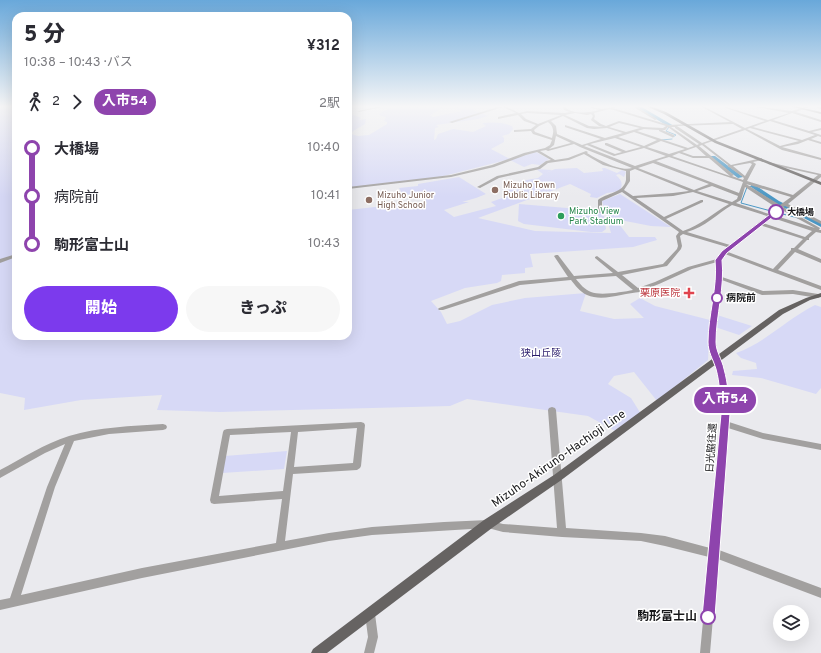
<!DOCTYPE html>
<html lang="ja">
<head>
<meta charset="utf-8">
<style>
	:root { --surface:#fff; --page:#f7f7f7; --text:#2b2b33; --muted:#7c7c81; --accent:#7c3aed }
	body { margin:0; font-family:Overpass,"Noto Sans JP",sans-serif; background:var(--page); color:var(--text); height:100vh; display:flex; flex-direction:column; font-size:15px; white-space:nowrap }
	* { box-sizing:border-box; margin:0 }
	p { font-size:13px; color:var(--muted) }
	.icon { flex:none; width:22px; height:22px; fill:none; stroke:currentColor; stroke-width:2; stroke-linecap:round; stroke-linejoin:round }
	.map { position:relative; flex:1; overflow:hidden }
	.drawer { position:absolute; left:12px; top:12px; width:340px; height:328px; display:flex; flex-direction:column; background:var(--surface); border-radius:12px; box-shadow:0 4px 16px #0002 }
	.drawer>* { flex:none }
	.badge { padding:0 8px; border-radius:13px; font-size:14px; line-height:26px }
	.buttons { position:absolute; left:773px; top:605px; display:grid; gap:8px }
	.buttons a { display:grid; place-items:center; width:36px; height:36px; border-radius:50%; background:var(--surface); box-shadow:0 4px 16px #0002; font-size:20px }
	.map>.badge { position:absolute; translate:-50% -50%; box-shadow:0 0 0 2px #fff }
	.legs { display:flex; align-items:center; gap:6px; height:44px; padding:0 12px; font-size:13px }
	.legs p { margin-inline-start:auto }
	.headline { display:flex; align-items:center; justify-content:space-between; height:68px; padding:0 12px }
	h1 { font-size:22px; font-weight:800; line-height:30px }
	.button { display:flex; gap:8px; margin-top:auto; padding:8px 12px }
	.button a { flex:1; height:46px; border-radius:24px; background:var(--accent); color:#fff; font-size:16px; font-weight:800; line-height:46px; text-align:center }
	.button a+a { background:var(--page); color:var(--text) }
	ul { padding:0 12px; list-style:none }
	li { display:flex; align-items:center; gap:14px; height:48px; font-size:15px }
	li i { display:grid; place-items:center; width:6px; height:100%; margin:0 5px; background:currentColor }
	li i::after { content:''; width:10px; height:10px; margin:-5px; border:3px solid; border-radius:50%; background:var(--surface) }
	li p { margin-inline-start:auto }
	li:first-child i { background:linear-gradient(#0000 50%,currentColor 0) }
	li:last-child i { background:linear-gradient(currentColor 50%,#0000 0) }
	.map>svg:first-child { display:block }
	.green { fill:#d7d9f6 }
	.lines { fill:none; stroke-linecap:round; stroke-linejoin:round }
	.stream { stroke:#4b97c4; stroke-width:1 }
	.river { fill:#4b97c4; fill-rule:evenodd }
	.minor { fill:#a2a09f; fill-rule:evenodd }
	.major { fill:#666362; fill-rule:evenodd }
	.line-1 { fill:#8e44ad; stroke:#fff }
	.education-dot { fill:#8d6e63; stroke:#fff; stroke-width:1.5 }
	.stop-1-dot { fill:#fff; stroke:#8e44ad; stroke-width:2 }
	.leisure-dot { fill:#2e9e5b; stroke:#fff; stroke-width:1.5 }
	.health-dot { fill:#e0444e; stroke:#fff; stroke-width:1.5 }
	.labels { text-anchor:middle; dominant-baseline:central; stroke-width:3; stroke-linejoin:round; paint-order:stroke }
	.far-education-label { font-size:9px; fill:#785e54; stroke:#fff; text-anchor:start }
	.far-leisure-label { font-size:9px; fill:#27864d; stroke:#fff; text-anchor:start }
	.far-stop-label { font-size:9px; font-weight:bold; fill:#171719; stroke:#fff; text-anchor:start }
	.health-label { font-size:10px; fill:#be3a42; stroke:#fff; text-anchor:end }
	.stop-label { font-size:10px; font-weight:bold; fill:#171719; stroke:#fff; text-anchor:start }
	.park-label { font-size:10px; fill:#291b6b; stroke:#fff }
	.street-label { font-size:10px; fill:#171719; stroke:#fff }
	.near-street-label { font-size:12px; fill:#171719; stroke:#fff }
	.near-stop-label { font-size:12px; font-weight:bold; fill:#171719; stroke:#fff; text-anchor:end }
</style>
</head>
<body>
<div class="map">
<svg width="821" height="653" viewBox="0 0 821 653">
	<rect width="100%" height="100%" fill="#eaeaee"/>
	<g class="green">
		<path d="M0,106H16V336H348V210L402,204H427L423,193L403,195L399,188L418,186V184L459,177L486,194L476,198L462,202H469L444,210L454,217L496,206L491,202L511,195L502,190L521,181L538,178L543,174L536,169L552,170L546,173L555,169L577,168L584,173L603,171L602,168H605L617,173L622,170L626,172L624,177L619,174L616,175C622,181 623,183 620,191L607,193L597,198L590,197L591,194L570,184L478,218L535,231L611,233L602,201L620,194L671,227L651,226L615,219L629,237H655L657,240L633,247L530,254L533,267L525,268V273L502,275L501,281L497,283L465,288L431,301L441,312L447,324L460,321L492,305L525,298L586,293L580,311L614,319L644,318L630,304L640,298L655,306L710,320L708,360L657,401L634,372L614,376L608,384L631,398L641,414L617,432L588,416L467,399L450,406L220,412L157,410L162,395L81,400L24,410L25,398L0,393Z"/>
		<path d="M399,106H446L430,115L433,117L462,111L450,106H474L473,110L488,116L478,119L436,125L439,127L435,128L434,140L436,139L438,134L453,129L473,132L486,126L482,123C493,122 502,122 512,126L513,129L509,134L502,136L504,138V142L491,149L510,159L440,177L348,188V157L350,155H348V117L354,115L361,118L359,120L366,119L365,124L353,131L351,134L358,136L369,135L387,124V122L384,121L386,117L379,115L381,112Z"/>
		<path d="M536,152L549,159L540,165L532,164L524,167L510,160Z"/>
		<path d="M519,204L603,211L606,229L602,232H591L524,224L518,221Z"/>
		<path d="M815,305L821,307V388L816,394L761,378L732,375L733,371L757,369L756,363L741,358L736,353C765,343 787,319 815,305Z"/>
		<path d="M717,315L752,326L739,335L715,327Z"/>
		<path d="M287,451L284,469L222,473L225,456Z"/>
	</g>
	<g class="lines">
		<g class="stream">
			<path d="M669,127L666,131L676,135L673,137"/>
			<path d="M662,140L672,139"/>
			<path d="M747,187L741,203L771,211"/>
			<path d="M749,187L753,186"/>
			<path d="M779,213L798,218"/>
		</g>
		<g class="river">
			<path d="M635,106H640L674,126L669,127Z"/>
			<path d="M711,156H715L743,177L738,178L711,158Z"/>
			<path d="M751,185H755L779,201L821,222V227L775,203L751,187Z"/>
		</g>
		<g class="minor">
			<path d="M382,106H386L359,112L358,111Z"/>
			<path d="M501,106H505L519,113L527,111L565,113L570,112L564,110L562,106H564C571,115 589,113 599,110L586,106L602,109L619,106L613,108L669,125L730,122L700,106H703L745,128L765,121L720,106H723L768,120L789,113L756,107L755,106L792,111L808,106H811L796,112L821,120V122L792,113L773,120L809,131L821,128V130L812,132L821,135V137L818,136L811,139L821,142V144L808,140L798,144L782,147L821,158V160L782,150L745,130L704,144L731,165L762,158V160L753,162L756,164L747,181L793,195L818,175L768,164V162L821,174V177L788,204L821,221V224L785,206L783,207L820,228L819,230H821V233L816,232L809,238V240H807L798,249L821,259V263L795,252L778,270L821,286V290L725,254L722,260V277L763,291L793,290L818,294L821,296L818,298L793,294L762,295L722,280C720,301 713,323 715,344C716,354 721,362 724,371C728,387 730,405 729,422L763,433L821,444V450L763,439L728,428L719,550L821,588V598L718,559L710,653H700L709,557L665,546L641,541L562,537L503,532L488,528L372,535L329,541L142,578L0,610V600L10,598L47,487L65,444L45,453L0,478V470C23,458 44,444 69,436C99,427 131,426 163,424L166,425L167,427L166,429L163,430L109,434L74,441L55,487L21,595L142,568L276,543L282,499L214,504L211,503L210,500L223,432L224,430L227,429L361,422L364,423L365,425L361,466L360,468L357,470L293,474L285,541L329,533L372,527L444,522L488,520L503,524L557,528L548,410L549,408L552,407L555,408L556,410L566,528L641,533L665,536L710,548L722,414C722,399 721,383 716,368C714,359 709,351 709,342C709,315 718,289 717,262L692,269L659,284L641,291L640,292C624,293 603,302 587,295C580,292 575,285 571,280L520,285L443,310H439L438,309L439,308L519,281L568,277L554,256L556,255H558L574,276L613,273L595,258V257L597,256L618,272L663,264L677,249L678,246L676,236L679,232L622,192L602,201V212L600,213L598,212V200C606,193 624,193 626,180C626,177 626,174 626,171L603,165L584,154L569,160L548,163L540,169L499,178L480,188L477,187L497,176L538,167L546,161L551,160L537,152L526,155L494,167L451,177L348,189V187L451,175L492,165L524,153L545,148L550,145L552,140L533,134L531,131L514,132V130H515L531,129L536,125L524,121L518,115L498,119V117L516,113L503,107L452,123L449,122ZM610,109L666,126L663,128L643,127L619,121L606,126L601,124L594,119L595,116L594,113ZM527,113L561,115L538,124L526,119L521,114ZM575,113L587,115L591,114L593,116L591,120L599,126L603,127L589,126L565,115ZM563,116L587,128L594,129L607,128L623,133L605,138L565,125V127L601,139L582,145L557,134L556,126L551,121ZM770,121L815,135L802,140L753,127ZM548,122C554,127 554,131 552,138L535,132L534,130L539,126ZM619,123L640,128L626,132L609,127ZM733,124L742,129L702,143L677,126ZM668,127L694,146L688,148L637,131L644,129L659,130V131L672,137H674V135L662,130H665ZM671,127H675V128L699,144L697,145ZM750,128L799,141L780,146L747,129ZM634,132L657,140L644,146L618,137ZM556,136L571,143L549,149L554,145ZM615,138L641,147L626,151L607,143H605V145L622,152L615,154L590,144ZM661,141L685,149L669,154L647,147ZM574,144L580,147L632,168C620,172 597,159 587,153L588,152L586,151L568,158L555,160L540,151L546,150L548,151ZM587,145L614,156L644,148L666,156L635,166L584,146ZM702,145L728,165V167H729L744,178L743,180L732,176L734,175L699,146ZM696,147L706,156H693L682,152ZM679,153L693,158H709L730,176L672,156ZM669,157L743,182L739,193L656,161ZM653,163L709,184L694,190L638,168ZM750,163L752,164L745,176L733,166ZM635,169L689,191L673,193L633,196L624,190L630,181V171ZM746,184L791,197L780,205ZM712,186L738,196L737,199L732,202L697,191ZM745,187L777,208L769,214L736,203L741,200ZM693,192L729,204C713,213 701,225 683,231L666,219L703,202V200H701L664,217L636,198L673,196ZM732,205L767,216L730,245L687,232C705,227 717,214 732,205ZM780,209L815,228L773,215ZM770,217L812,231L805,237L763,223ZM760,225L803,239L794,248H791V250L773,269L728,252L732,248H734V246ZM683,234L727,247L722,251L717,259L688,267L655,282L638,288L622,275L667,266L681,249L682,246L680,236ZM616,276L633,290C623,292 600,296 591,292C585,290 580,284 576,279ZM357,428L353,463L294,467L298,432ZM291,432L283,491L219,496L230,435Z"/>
			<path d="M632,106H635L657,119L655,120Z"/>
			<path d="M816,106L821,107V109L816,107Z"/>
			<path d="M16,254V257L0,263V259Z"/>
			<path d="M370,609L374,610L375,614L378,637L374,653H364L368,637L365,614L366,610Z"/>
		</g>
		<g class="major">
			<path d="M646,106H650L666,112L717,141L821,182V185L715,143L664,114Z"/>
			<path d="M789,106H794L821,112V114Z"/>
			<path d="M821,293V297L810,300L783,314L560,481L492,528L327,653H311L313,649L484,520L554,475L779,310L806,298Z"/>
		</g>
	</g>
	<linearGradient id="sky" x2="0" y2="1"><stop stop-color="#69a8da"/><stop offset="0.54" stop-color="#f6f6f7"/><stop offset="1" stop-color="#f6f6f7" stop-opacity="0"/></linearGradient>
	<rect width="821" height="197" fill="url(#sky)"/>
	<path class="line-1" d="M774,211L779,212L727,253L722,260C725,287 716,315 716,342C716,352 722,359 724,369C728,383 729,399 730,414L715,617L713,622L708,624L704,622L702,617L721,414C720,399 720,383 716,369C713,359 708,352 708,342C708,315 718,287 715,260L722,251Z"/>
	<g class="education-dot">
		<circle cx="495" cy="190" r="4"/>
		<circle cx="369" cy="200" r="4"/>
	</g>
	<g class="stop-1-dot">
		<circle cx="776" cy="212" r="7"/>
		<circle cx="717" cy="298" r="5"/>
		<circle cx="708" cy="617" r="7"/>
	</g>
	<circle class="leisure-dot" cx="561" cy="216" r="4"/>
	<path class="health-dot" d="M687 287h4v4h4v4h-4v4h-4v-4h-4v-4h4z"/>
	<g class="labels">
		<g class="far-education-label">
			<text x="503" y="185">Mizuho Town<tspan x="503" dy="10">Public Library</tspan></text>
			<text x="377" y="195">Mizuho Junior<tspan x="377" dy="10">High School</tspan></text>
		</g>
		<g class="far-leisure-label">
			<text x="569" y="211">Mizuho View<tspan x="569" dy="10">Park Stadium</tspan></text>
		</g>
		<g class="far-stop-label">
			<text x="787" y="212">大橋場</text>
		</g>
		<g class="health-label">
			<text x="680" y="293">栗原医院</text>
		</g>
		<g class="stop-label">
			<text x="726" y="298">病院前</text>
		</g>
		<g class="park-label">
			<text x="541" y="353">狭山丘陵</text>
		</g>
		<g class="street-label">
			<text transform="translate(712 448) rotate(-86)">日光脇往還</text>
		</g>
		<g class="near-street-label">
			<text transform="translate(559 459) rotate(-35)">Mizuho-Akiruno-Hachioji Line</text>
		</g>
		<g class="near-stop-label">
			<text x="697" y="617">駒形富士山</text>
		</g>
	</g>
</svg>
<div class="buttons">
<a><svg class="icon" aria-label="layers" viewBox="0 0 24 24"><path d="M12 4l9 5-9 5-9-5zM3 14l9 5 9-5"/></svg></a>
</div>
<b class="badge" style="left:725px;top:400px;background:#8e44ad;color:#fff">入市54</b>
<section class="drawer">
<div class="headline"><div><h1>5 分</h1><p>10:38 – 10:43 · バス</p></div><b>¥312</b></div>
<div class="legs"><svg class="icon" aria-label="walk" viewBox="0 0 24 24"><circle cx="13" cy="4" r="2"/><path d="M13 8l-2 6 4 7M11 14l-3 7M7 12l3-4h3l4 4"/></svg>2<svg class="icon" aria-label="forward" viewBox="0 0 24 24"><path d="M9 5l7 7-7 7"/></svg><b class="badge" style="background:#8e44ad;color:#fff">入市54</b><p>2駅</p></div>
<ul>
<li><i style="color:#8e44ad"></i><b>大橋場</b><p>10:40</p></li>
<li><i style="color:#8e44ad"></i><span>病院前</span><p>10:41</p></li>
<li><i style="color:#8e44ad"></i><b>駒形富士山</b><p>10:43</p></li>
</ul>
<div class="button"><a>開始</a><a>きっぷ</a></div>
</section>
</div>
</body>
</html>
